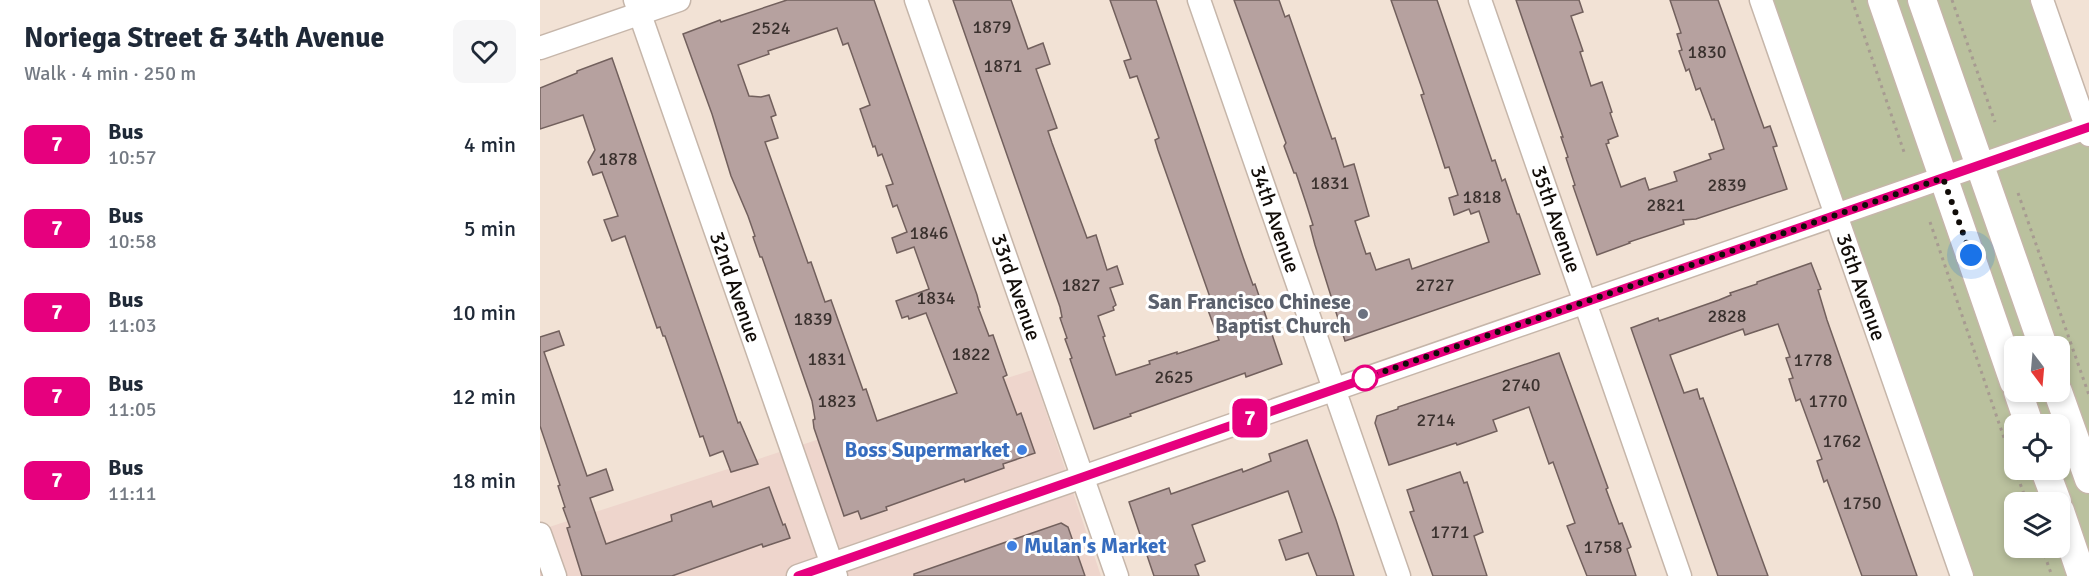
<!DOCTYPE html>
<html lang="en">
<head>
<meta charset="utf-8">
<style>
	:root { --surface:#fff; --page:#f6f6f7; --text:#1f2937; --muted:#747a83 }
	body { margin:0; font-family:Signika,sans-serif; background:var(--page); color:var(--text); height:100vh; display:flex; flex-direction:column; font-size:22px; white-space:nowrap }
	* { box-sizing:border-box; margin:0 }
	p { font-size:20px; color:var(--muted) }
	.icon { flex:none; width:33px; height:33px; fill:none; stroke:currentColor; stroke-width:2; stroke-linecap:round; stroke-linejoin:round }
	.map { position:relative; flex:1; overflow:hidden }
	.details { display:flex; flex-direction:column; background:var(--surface); width:540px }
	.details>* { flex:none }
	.badge { padding:0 12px; border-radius:9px; font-size:21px; line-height:39px }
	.needle { width:39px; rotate:164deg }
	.buttons { position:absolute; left:1464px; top:336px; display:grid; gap:12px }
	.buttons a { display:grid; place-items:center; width:66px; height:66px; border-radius:12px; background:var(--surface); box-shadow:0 3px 9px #0003; font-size:30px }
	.you { position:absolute; width:30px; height:30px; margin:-15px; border:4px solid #fff; border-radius:50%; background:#1a73e8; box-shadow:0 0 0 9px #1a73e833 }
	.map>.badge { position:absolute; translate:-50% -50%; box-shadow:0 0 0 3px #fff }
	.round { display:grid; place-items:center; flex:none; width:63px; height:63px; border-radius:12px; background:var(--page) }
	.headline { display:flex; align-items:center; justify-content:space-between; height:102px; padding:0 24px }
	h1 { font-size:28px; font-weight:700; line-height:45px }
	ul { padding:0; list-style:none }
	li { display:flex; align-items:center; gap:18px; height:84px; padding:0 24px }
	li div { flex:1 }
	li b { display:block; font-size:22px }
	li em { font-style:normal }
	li .badge { min-width:66px; font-weight:700; text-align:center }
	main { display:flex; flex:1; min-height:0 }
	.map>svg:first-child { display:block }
	.commercial { fill:#eed5cc }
	.green { fill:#bac19e; fill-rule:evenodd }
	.building { fill:#b6a19f; stroke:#72605d; stroke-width:1.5; fill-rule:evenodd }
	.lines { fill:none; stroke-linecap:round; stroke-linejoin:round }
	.minor-casing { stroke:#c6b6aa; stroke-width:25 }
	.major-casing { stroke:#c6b6aa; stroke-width:31 }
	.path { stroke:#a79b91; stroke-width:3; stroke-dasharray:3 4.5; stroke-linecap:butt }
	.minor { stroke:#fff; stroke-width:22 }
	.major { stroke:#fff; stroke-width:28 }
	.line-casing { stroke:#fff; stroke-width:14 }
	.line { stroke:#e6007e; stroke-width:9 }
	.walk { stroke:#110c08; stroke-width:6; stroke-dasharray:0 10.8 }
	.worship-dot { fill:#6b7280; stroke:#fff; stroke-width:2 }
	.stop-dot { fill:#fff; stroke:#e6007e; stroke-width:3 }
	.shop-dot { fill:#3f7fe0; stroke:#fff; stroke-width:2 }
	.labels { text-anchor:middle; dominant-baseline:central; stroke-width:6; stroke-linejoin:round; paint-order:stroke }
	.number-label { font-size:18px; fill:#3a312e }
	.street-label { font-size:21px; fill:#110c08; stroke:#fff }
	.worship-label { font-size:21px; font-weight:bold; fill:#5b616d; stroke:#fff; text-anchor:end }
	.shop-label { font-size:21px; font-weight:bold; fill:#366cbe; stroke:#fff; text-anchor:end }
</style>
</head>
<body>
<main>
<section class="details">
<div class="headline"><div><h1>Noriega Street &amp; 34th Avenue</h1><p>Walk · 4 min · 250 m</p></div><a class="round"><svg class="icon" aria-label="heart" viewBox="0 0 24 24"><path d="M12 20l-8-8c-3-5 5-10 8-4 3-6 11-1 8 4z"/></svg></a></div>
<ul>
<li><span class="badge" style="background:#e6007e;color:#fff">7</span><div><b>Bus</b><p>10:57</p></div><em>4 min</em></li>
<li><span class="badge" style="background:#e6007e;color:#fff">7</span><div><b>Bus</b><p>10:58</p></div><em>5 min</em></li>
<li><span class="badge" style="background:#e6007e;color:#fff">7</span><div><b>Bus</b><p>11:03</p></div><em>10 min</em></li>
<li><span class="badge" style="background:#e6007e;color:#fff">7</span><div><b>Bus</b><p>11:05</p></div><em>12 min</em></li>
<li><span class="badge" style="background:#e6007e;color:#fff">7</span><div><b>Bus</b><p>11:11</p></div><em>18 min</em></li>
</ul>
</section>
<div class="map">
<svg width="1549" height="576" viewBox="0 0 1549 576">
	<rect width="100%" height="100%" fill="#f2e2d5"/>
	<path class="commercial" d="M492,370L561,576H0V530Z"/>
	<path class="green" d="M1221,0H1502L1549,135V576H1422ZM1474,346H1520V392H1474ZM1474,424H1520V470H1474ZM1474,502H1520V548H1474Z"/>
	<g class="building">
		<path d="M247,0H334L409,214L437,295L440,307H438L449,336L453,335L467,375L463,377L477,415L481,413L495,453L463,464L464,468L425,482L424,479L346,507L347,510L321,519L318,511L304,516L274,428L273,420L275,419L272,401L222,257H220L213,237L215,236L208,216L191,176L172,114L143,34L180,20L181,22ZM297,28L303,45L308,43L330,105L320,109L333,147L335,146L338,156L342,154L353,184L346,186L353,207L357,205L367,232L352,238L357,253L374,247L389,289L356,301L362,318L368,316L369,319L386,313L417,393L337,421L326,389L323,390L291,300L285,302L271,262L268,263L225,142L238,138L231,117L236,115L229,95L221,97L209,96L198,65L229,54L228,51Z"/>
		<path d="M413,0H471L488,49L503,43L510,64L496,69L517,128L508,131L512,143L547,238L556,235L567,270L577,266L583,284L570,288L576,305L573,307L574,310L558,316L565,336L563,337L576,375L610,364L609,361L637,352V354L679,340L665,302L671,300L618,150L615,140L619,138L597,76L590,78L584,61L591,59L570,0H616L703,257L713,285L715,284L742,364L706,377L705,373L590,414L591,416L554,429L530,359L532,358L525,339L527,338L520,318L522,317L520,307Z"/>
		<path d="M694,0H739L745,17L749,15L792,139L795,138L804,167L814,164L829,216L815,221L826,254L830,253L836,270L869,259L872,269L949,242L939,211L931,214L929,209L914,215L909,198L918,195L909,167L905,168L896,140L881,95L884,94L851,0H897L952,161L955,160L962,181L965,179L977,214H979L1000,274L805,341L775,245L770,226L773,225L766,203L756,173H754L744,146L746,143Z"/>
		<path d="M976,0H1039L1043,12L1031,16L1043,51L1040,52L1051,86L1062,82L1072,112L1070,113L1078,136L1068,140L1069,143L1066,144L1081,187L1105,178L1109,190L1137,181L1134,172L1171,159L1169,154L1184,149L1174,119L1172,120L1160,88L1156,90L1149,69L1146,71L1139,51L1142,50L1137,34L1141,33L1130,0H1178L1224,128L1230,126L1237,146L1233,147L1247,189L1156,219L1143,220L1144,224L1089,242L1090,243L1057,255L1033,186L1035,185L1026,158L1028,157L1021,137H1023Z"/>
		<path d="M72,58L198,423L200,422L218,464L191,472L183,451L170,456L163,436L160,437L125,336H123L120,327L117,328L85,236L72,241L64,220L78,216L62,172L53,175L48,162L55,150L43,115L0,129V88L37,73V71Z"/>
		<path d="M1271,263L1281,289L1278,290L1287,320L1377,576H1322L1287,480L1284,482L1277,461L1282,459L1260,399L1256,401L1249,379L1253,378L1246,358L1250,357L1238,324L1205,335L1203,329L1130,355L1144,393L1157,389L1160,399L1163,398L1228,576H1178L1091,328L1118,318L1119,321L1179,300L1191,295L1190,293L1217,284V282Z"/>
		<path d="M19,331L24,345L4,352L47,476L66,469L73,490L50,498L66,544L132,521L131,515L171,501L173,507L229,487L243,525L245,524L250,538L223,547L222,544L132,576H42L27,528L30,527L23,508L25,507L18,486L20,485L0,426V337Z"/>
		<path d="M1019,353L1068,488L1066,489L1079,524L1082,523L1091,547L1087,549L1096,576H1047L1027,526L1035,523L1013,462L1009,464L989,407L953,420L957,431L917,445L916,443L849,465L835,423L837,416L858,409V407Z"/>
		<path d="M767,440L796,520L814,576H777L768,553L746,560L739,540L762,532L748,491L652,525L665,561L655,565L659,576H614L589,502L629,488L631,494L702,469L703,472L731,461L729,454Z"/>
		<path d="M920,472L924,483L927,482L943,532L934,536L947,576H893L870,512L874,511L867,490Z"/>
		<path d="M521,523L528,527L545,576H374V574Z"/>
	</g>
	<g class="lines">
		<g class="minor-casing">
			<g id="minor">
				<path id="s1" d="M95,0L296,576"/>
				<path id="s2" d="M376,0L577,576"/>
				<path id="s3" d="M659,0L859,576"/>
				<path id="s4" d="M940,0L1140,576"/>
				<path id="s5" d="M1221,0L1422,576"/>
				<path d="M1502,0L1549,135"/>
				<path d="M0,48L139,0"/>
				<path d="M0,534L15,576"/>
				<path d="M258,576L1549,127"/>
			</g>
		</g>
		<g class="major-casing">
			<g id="major">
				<path d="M1342,0L1474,382"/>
				<path d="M1382,0L1503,346"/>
				<path d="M1478,392L1489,424"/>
				<path d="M1518,392L1549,479"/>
				<path d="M1505,470L1517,502"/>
				<path d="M1520,511L1542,576"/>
			</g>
		</g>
		<g class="path">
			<path d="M1312,0L1364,152"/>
			<path d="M1412,0L1455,122"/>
			<path d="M1478,193L1549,395"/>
			<path d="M1390,222L1474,467"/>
			<path d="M1475,470L1487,502"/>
			<path d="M1502,548L1512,576"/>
		</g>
		<use href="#minor" class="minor"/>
		<use href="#major" class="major"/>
	</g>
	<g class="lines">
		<g class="line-casing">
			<path id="line" d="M258,576L1549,127"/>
		</g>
		<use href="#line" class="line"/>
		<path class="walk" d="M825,378L1403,178L1431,255"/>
	</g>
	<circle class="worship-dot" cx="823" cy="314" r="6"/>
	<circle class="stop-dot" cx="825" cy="378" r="12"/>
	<g class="shop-dot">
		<circle cx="482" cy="450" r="6"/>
		<circle cx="472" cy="546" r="6"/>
	</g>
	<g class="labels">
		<g class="number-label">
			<text x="452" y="27">1879</text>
			<text x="231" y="28">2524</text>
			<text x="1167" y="52">1830</text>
			<text x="463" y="66">1871</text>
			<text x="78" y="159">1878</text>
			<text x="790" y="183">1831</text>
			<text x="1187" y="185">2839</text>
			<text x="942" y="197">1818</text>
			<text x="1126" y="205">2821</text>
			<text x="389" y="233">1846</text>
			<text x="541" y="285">1827</text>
			<text x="895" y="285">2727</text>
			<text x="396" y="298">1834</text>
			<text x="1187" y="316">2828</text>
			<text x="273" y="319">1839</text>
			<text x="431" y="354">1822</text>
			<text x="287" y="359">1831</text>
			<text x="1273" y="360">1778</text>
			<text x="634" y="377">2625</text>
			<text x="981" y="385">2740</text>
			<text x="297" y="401">1823</text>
			<text x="1288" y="401">1770</text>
			<text x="896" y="420">2714</text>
			<text x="1302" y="441">1762</text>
			<text x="1322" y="503">1750</text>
			<text x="910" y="532">1771</text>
			<text x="1063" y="547">1758</text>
		</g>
		<g class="street-label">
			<text stroke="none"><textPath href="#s3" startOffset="232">34th Avenue</textPath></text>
			<text stroke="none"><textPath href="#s4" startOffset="232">35th Avenue</textPath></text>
			<text stroke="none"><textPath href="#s1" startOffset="304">32nd Avenue</textPath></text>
			<text stroke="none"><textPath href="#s2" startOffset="304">33rd Avenue</textPath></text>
			<text stroke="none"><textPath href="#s5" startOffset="304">36th Avenue</textPath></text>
		</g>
		<g class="worship-label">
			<text x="811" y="302">San Francisco Chinese<tspan x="811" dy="24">Baptist Church</tspan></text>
		</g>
		<g class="shop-label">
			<text x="470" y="450">Boss Supermarket</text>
			<text x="484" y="546" text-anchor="start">Mulan's Market</text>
		</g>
	</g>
</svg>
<div class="buttons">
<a><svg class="needle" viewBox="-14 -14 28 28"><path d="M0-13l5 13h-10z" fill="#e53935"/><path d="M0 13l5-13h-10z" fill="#747a83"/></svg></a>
<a><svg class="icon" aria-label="locate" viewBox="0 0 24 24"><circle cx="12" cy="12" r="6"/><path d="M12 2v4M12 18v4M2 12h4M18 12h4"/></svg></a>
<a><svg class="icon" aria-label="layers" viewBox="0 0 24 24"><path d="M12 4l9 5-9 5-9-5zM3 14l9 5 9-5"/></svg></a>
</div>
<div class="you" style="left:1431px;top:255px"></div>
<b class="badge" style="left:710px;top:418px;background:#e6007e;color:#fff">7</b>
</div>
</main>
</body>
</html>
